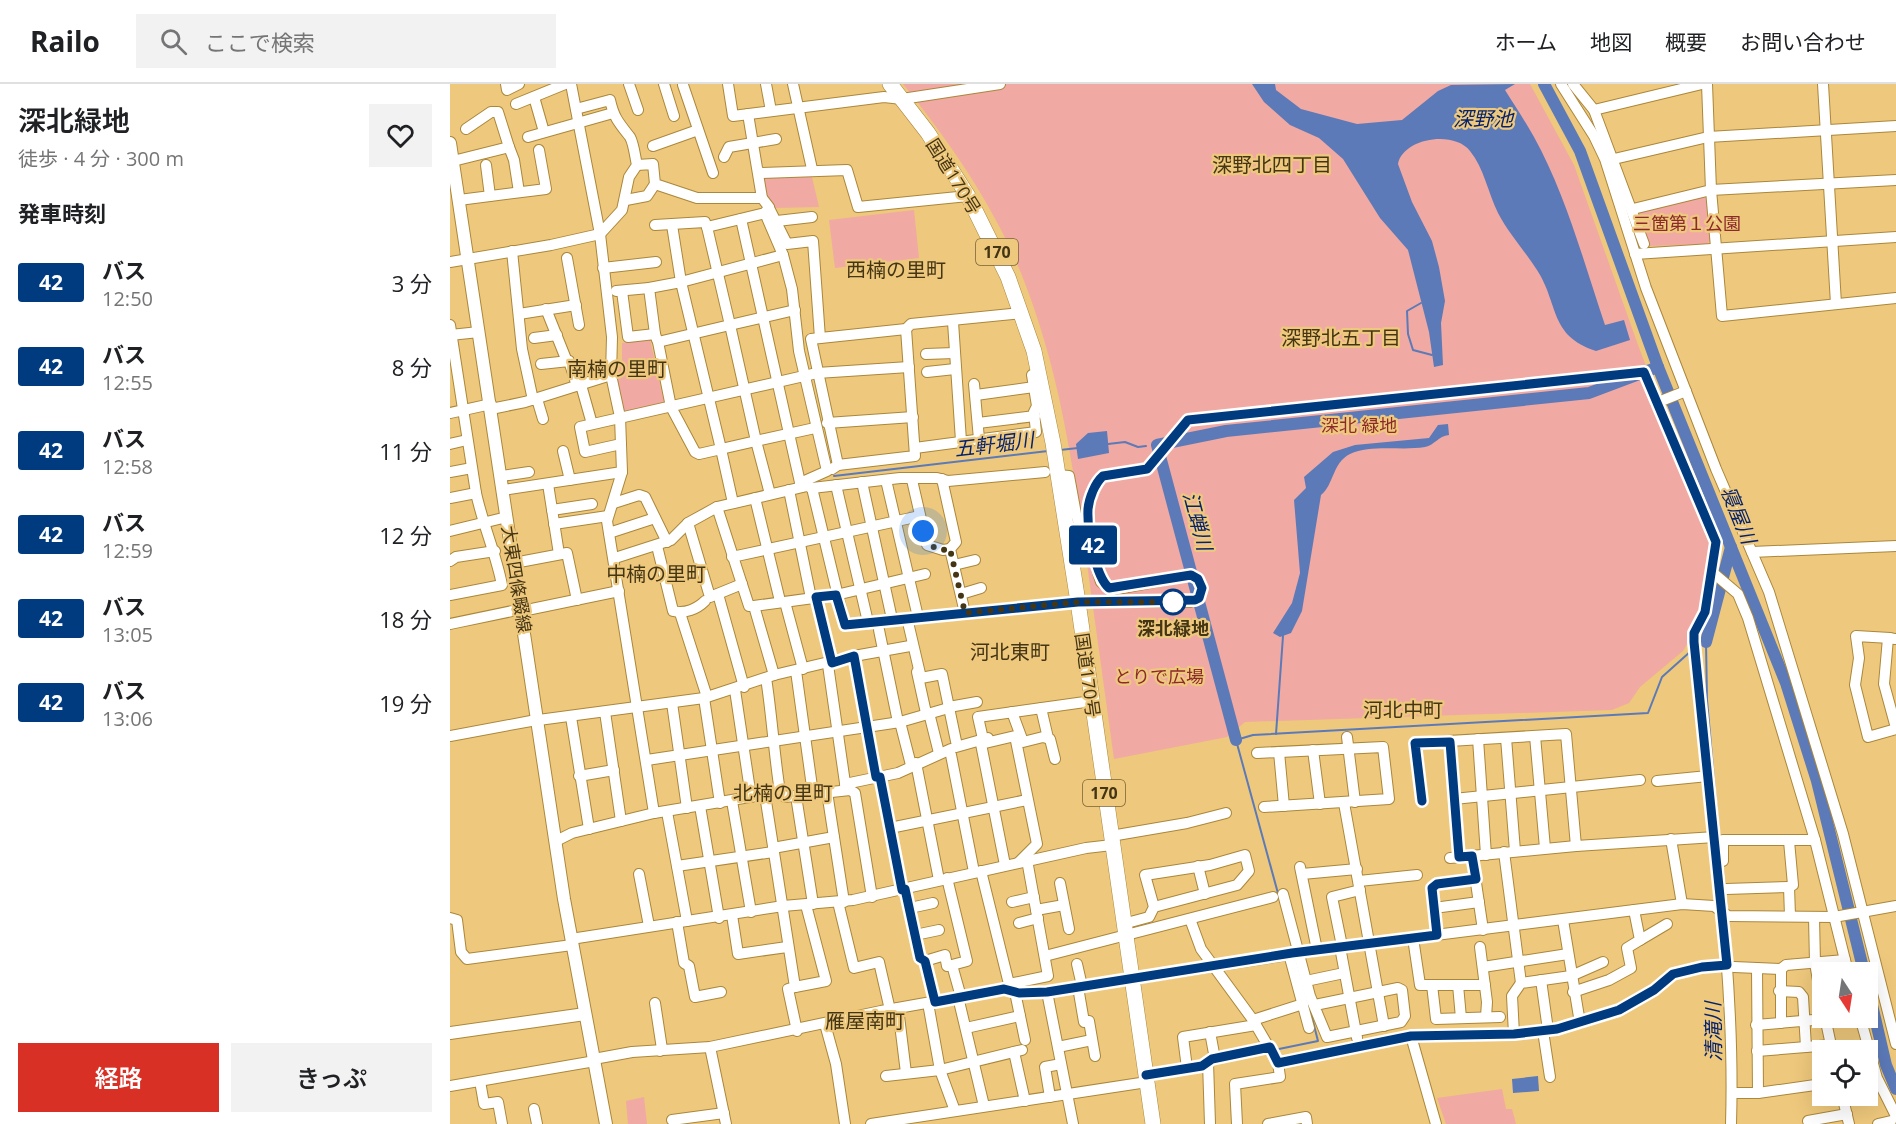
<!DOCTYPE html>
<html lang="ja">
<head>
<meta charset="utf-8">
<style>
	:root { --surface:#fff; --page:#f2f2f2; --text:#202124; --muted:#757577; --line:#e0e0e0; --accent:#d93025 }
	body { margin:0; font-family:"Open Sans","Noto Sans JP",sans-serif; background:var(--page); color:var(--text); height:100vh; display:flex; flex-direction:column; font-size:22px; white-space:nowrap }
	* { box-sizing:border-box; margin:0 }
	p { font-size:20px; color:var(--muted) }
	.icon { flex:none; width:33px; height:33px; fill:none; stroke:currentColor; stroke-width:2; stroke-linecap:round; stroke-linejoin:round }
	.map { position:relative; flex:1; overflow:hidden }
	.panel { display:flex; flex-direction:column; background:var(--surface); width:450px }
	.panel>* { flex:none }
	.badge { padding:0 12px; border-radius:4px; font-size:21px; line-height:39px }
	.needle { width:39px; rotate:168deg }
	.fabs { position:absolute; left:1362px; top:878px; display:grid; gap:12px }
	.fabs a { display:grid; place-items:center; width:66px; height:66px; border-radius:0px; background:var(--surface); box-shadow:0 6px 24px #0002; font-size:30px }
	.you { position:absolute; width:30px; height:30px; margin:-15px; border:4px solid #fff; border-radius:50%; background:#1a73e8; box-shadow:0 0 0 9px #1a73e833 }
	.map>.badge { position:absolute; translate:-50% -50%; box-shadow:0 0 0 3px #fff }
	h2 { padding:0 18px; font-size:22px; line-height:54px }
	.round { display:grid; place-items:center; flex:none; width:63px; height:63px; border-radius:0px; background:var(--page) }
	.overview { display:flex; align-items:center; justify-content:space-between; height:102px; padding:0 18px }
	h1 { font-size:28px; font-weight:600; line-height:45px }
	.primary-button { display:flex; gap:12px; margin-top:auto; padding:12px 18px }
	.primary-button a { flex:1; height:69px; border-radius:0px; background:var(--accent); color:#fff; font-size:24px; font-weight:600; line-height:69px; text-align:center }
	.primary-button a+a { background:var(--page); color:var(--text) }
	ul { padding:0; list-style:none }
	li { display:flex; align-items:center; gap:18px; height:84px; padding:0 18px }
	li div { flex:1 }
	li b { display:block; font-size:22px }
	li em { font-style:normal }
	li .badge { min-width:66px; font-weight:700; text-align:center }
	header { display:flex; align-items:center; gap:36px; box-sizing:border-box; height:84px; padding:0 30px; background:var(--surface); border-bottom:2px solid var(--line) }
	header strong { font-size:28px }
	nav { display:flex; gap:33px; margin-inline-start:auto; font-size:21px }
	.search { width:420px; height:54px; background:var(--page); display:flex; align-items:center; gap:15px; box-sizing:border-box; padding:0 21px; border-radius:0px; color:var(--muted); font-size:22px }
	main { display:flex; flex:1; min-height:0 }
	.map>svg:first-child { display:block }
	.green { fill:#f1a9a3 }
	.water { fill:#5c7ab8 }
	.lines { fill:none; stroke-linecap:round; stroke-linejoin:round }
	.stream { stroke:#5c7ab8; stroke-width:2 }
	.river { stroke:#5c7ab8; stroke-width:12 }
	.minor-casing { stroke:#ab873a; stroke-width:12 }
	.major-casing { stroke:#ab873a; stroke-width:14 }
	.highway-casing { stroke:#ab873a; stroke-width:16 }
	.minor { stroke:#fff; stroke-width:10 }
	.major { stroke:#fff; stroke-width:12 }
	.highway { stroke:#fff; stroke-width:15 }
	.line-casing { stroke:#fff; stroke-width:14 }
	.line { stroke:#003b80; stroke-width:9 }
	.walk { stroke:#443515; stroke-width:6; stroke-dasharray:0 10.8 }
	.stop-dot { fill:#fff; stroke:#003b80; stroke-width:3 }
	.labels { text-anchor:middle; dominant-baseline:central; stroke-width:4.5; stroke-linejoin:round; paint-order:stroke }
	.shield { fill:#eec87c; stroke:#776134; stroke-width:1.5 }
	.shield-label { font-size:16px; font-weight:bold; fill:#443515 }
	.street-label { font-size:18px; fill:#443515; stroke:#eec87c }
	.park-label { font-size:18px; fill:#8b292b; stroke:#eec87c }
	.stop-label { font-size:18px; font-weight:bold; fill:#443515; stroke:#eec87c }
	.water-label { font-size:20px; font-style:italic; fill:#06226c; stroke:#eec87c }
	.neighbourhood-label { font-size:20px; fill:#443515; stroke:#eec87c }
</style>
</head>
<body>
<header>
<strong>Railo</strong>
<div class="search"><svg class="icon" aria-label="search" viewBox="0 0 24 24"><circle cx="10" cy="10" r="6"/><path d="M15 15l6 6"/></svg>ここで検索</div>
<nav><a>ホーム</a><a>地図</a><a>概要</a><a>お問い合わせ</a></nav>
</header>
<main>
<section class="panel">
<div class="overview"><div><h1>深北緑地</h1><p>徒歩 · 4 分 · 300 m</p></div><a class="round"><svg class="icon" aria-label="heart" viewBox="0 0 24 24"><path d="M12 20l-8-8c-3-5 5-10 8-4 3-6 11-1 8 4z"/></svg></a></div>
<h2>発車時刻</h2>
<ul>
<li><span class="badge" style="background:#003b80;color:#fff">42</span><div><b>バス</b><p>12:50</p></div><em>3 分</em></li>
<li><span class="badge" style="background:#003b80;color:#fff">42</span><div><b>バス</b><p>12:55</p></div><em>8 分</em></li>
<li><span class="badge" style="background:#003b80;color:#fff">42</span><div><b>バス</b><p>12:58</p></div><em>11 分</em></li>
<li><span class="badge" style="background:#003b80;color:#fff">42</span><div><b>バス</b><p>12:59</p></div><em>12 分</em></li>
<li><span class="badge" style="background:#003b80;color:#fff">42</span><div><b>バス</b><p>13:05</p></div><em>18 分</em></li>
<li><span class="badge" style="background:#003b80;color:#fff">42</span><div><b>バス</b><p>13:06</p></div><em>19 分</em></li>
</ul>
<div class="primary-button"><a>経路</a><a>きっぷ</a></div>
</section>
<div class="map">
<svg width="1446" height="1040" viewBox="0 0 1446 1040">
	<rect width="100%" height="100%" fill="#eec87c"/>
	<g class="green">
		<path d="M453,0H1080L1124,81L1188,261L1262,455L1254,509L1243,550L1233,567L1190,603L1179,619L1162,626L795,638L777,653L664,675C654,603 644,530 634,458C620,363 607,279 571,189C543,120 499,57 453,0Z"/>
		<path d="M361,89L369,123L324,124L313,112V91Z"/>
		<path d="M1253,112L1259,117L1261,156L1257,160L1199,162L1189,130L1191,126Z"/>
		<path d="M464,126L469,174L385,184L379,136Z"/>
		<path d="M200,255L214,318L173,328L162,276H172V259Z"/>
		<path d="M1052,1005L1056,1025H1062L1066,1040H996L987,1014Z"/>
		<path d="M194,1013L197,1040H178L176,1017Z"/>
	</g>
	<g class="water">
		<path d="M802,0H825L826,6L851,25L907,40L952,36L988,7L1001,1L1065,0L1055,6C1065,22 1075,37 1084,53C1116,111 1134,179 1155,241L1174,236L1180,256L1146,267C1099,252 1109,220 1087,186C1075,167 1059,150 1048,129C1038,109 1034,84 1020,67C1004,46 953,54 948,80L962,118L982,157L989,183L995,217L991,239L993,281L984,283L979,248L958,166L930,134L893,75L869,54L840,41L814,18Z"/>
		<path d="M998,340L999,351C988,352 985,361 975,363C952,367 921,360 900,370C882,379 884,401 871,411L852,527L841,549L830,553L823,549L842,519L850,489L844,416L856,404L854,393L883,368L905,361L979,354L988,341Z"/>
		<path d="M657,347L659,369L628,375L626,360L638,349Z"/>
		<path d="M1088,992L1089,1007L1063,1009L1062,995Z"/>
	</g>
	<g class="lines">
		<g class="stream">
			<path d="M971,219L957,227L958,250L963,266L982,271"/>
			<path d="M658,360L675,358L688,363L696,362"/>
			<path d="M610,366L628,364"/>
			<path d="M384,392L598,367"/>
			<path d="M1248,563L1256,558L1257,616L1267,729"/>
			<path d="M826,650L833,552"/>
			<path d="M829,813L786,656L803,651L1198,629L1212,593L1241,567"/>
			<path d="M824,966L868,957L859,922"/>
		</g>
		<g class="river">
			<path d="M1094,0L1130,67L1208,283L1336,599L1367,697L1414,888"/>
			<path d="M1256,558L1281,463"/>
			<path d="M786,656L707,361L776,347L1139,309L1208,283"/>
			<path d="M1418,904L1436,981L1446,1005"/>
		</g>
		<g class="minor-casing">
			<g id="minor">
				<path d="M56,0L57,6L69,0"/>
				<path d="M121,0L150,150L162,253L161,291L170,333L172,388L157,437L204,729"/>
				<path d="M179,0L188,26"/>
				<path d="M214,0L224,32"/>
				<path d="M278,0L283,32L434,13L452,15L550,0"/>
				<path d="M316,0L321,27"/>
				<path d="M343,0L362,85"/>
				<path d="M1111,0L1144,52L1155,75L1196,204L1266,385L1319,508L1393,750L1446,960"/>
				<path d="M1123,0L1144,26L1194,160"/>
				<path d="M1257,0L1261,106L1272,232L1446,214"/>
				<path d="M1373,0L1386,220"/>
				<path d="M233,1L263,89"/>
				<path d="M84,13L94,48"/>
				<path d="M66,20L115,0"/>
				<path d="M1144,26L1252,0"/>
				<path d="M298,30L312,114L319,123L315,129L333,171L342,205L349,267L377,387L350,399"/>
				<path d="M16,45L41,28H48L59,63"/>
				<path d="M78,53L163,29"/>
				<path d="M203,62L248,46"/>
				<path d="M274,73L279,63L326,55"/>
				<path d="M1164,75L1258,53L1446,42"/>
				<path d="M3,77L59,63L64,76L69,108"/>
				<path d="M36,81L40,112"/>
				<path d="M187,81L203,80L205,100L247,114H312"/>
				<path d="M309,89L397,86L408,123L518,112"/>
				<path d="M9,116L96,105L89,66"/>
				<path d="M176,116L197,112L205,100"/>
				<path d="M319,124L337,160L363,157L370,254"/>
				<path d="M1183,125L1261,106L1446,96"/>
				<path d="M291,135L351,403"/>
				<path d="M327,137L362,133"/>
				<path d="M205,141L255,138L257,143L280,241L208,258L221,323L245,368L249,370L271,365L283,419"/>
				<path d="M222,141L231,198L333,171"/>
				<path d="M257,143L315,129"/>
				<path d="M62,167L72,265L83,316"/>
				<path d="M1185,170L1446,153"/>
				<path d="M117,174L129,241"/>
				<path d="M0,178L101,161L150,150L172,126L179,93L187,81C185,73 184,60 180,53C169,39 164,34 160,16L126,25"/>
				<path d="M153,184L206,178"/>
				<path d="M166,207L199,204"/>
				<path d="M172,207L178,253L205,250L207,256"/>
				<path d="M96,225L116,275"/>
				<path d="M69,230L126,221"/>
				<path d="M503,238L511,357"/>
				<path d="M0,241L26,409L0,414"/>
				<path d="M205,250L199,204L231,198L271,365L306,357L280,241L345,226"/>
				<path d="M0,251L29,248"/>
				<path d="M84,254L107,251"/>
				<path d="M476,270L504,269"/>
				<path d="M91,280L119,277L127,302"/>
				<path d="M477,288L505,285"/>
				<path d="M524,300L529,355"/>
				<path d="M131,301L142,340"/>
				<path d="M526,311L584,303"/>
				<path d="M87,315L93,335"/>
				<path d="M1206,319L1236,307"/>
				<path d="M41,325L75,318L161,291"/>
				<path d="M0,329L41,320"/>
				<path d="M377,339L463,333"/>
				<path d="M528,339L585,332"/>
				<path d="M0,360L17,356"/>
				<path d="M171,360L135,368L130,343L367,289L459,283"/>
				<path d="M465,364L586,348L584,328L587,322L582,291"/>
				<path d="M113,367L120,396"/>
				<path d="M388,381L361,255L456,245L461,240L572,229"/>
				<path d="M382,385L388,381L465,372L456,245"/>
				<path d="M0,388L22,384"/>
				<path d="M608,391L619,392L626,430L640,475"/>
				<path d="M52,392L79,388"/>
				<path d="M492,395L506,458L500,465L515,529"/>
				<path d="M436,396L468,533"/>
				<path d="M462,396L477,461L493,466L500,465"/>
				<path d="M412,398L442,535"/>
				<path d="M98,400L109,470"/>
				<path d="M386,401L418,538"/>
				<path d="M362,404L395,541L628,518H740L749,514L752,504L748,495L741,491L667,505L659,504L651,498C641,468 628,417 653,392L697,385L738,336L1194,288L1266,457L1255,528L1244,549V558C1258,718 1286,879 1281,1040"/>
				<path d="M53,406L172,388"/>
				<path d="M339,406L361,514"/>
				<path d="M320,410L306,357L365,344"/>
				<path d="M305,414L330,517"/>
				<path d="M164,419L189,411L195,413L217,458"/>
				<path d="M267,423L299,522H304L324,591"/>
				<path d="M102,426L142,420"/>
				<path d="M104,440L158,432"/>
				<path d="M0,447L57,433"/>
				<path d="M159,449L205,434"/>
				<path d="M207,462L223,527C235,530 247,525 255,517"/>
				<path d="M1302,468L1446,462"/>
				<path d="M282,473L470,432"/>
				<path d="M165,474L221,456L238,439"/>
				<path d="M0,477L6,473L45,467"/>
				<path d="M64,479L117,469L127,516"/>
				<path d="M504,481L525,476"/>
				<path d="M1261,487L1288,510L1298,534L1365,756L1398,888"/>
				<path d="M292,500L260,513L238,439L267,423L357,402L362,404L450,394H487L498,397L595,388"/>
				<path d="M268,510L294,603"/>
				<path d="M511,510L531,504"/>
				<path d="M0,511L52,501C46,470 33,441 26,409"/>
				<path d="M366,513L382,579"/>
				<path d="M335,518L353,585"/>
				<path d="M304,522L386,511L475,490"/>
				<path d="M72,527L169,507"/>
				<path d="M230,529L257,613"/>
				<path d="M457,534L471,594L492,590L507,662"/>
				<path d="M0,540L72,525"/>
				<path d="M429,546L448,638"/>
				<path d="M1440,554L1406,552L1409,574L1405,601L1418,653L1446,645"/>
				<path d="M1445,555L1438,554L1434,600L1446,644"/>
				<path d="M404,572L460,562"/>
				<path d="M378,581L396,706"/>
				<path d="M346,587L363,710"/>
				<path d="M467,588L476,629"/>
				<path d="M316,594C322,632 324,670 330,708L335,713L400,706L405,709L422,813"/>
				<path d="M285,606L301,713"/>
				<path d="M254,614L270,719"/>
				<path d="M222,619L237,724"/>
				<path d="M499,623L527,618"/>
				<path d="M591,624L598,654"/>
				<path d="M155,628L171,737"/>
				<path d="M562,628L572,655"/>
				<path d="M479,629L489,669"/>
				<path d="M121,633L139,745"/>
				<path d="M450,638L461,681"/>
				<path d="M0,652L81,637L254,614L324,591L404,572L426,693"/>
				<path d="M1085,652L1095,764"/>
				<path d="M897,653L905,718"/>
				<path d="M1056,654L1065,767"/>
				<path d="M533,655L528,633L642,617"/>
				<path d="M1028,655L1036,771"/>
				<path d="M573,658L593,653L600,655L605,675"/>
				<path d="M1000,658L1009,773"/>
				<path d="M506,663L538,654"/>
				<path d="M863,666L870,720"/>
				<path d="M829,668L834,722"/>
				<path d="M807,669L933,663L939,715L814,723"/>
				<path d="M501,671L524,788"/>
				<path d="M197,676L450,638L495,625"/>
				<path d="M466,679L489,796"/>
				<path d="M129,692L164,686"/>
				<path d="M430,693L452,806"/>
				<path d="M1207,697L1258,692"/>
				<path d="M395,700L448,689L501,665"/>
				<path d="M377,708L394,818"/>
				<path d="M315,711L345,903L338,905L347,947"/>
				<path d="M346,712L363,820"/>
				<path d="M1004,715L1190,696"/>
				<path d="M282,717L301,828"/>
				<path d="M972,717L965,659L1116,650L1126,762"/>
				<path d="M894,719L934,942"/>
				<path d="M250,722L269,834"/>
				<path d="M217,728L237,837"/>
				<path d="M440,744L577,716"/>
				<path d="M661,752L737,739L776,729"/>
				<path d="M1221,755L1232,820"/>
				<path d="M106,757L122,749L204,729L330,708"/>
				<path d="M1339,757L1343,801L1339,803L1340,832"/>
				<path d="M323,764L384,753"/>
				<path d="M1054,768L1071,899"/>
				<path d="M1022,772L1033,846"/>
				<path d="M1000,774L1126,762L1265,753"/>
				<path d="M1273,777V756H1365"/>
				<path d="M555,781L531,660L565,652L587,760L569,778"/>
				<path d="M227,782L323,768"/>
				<path d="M748,782L755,810"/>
				<path d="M850,783L867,866"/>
				<path d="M531,787L559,900L554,905"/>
				<path d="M189,790L199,842"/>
				<path d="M852,790L907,785"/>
				<path d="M497,794L517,877L502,881L511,913"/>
				<path d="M909,797L967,791"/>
				<path d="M610,799L619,845"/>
				<path d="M455,805L470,874L475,877L485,918"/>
				<path d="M1276,805L1339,803"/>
				<path d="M833,810L860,912L877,953L951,938L955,932L952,906L948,904L865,921"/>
				<path d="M388,818L404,884L429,878L440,926"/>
				<path d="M562,818L584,813"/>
				<path d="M460,824L483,819"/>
				<path d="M984,824L1029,818"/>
				<path d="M586,826L614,821"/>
				<path d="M282,831L288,870L337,863"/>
				<path d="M1364,833L1365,879L1372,920"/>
				<path d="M0,834L7,836L11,868L17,875L122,861"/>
				<path d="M740,835L751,865L803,936L828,979L961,952"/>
				<path d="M1113,836L1130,939"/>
				<path d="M227,838L234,879L239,882L245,913L271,908"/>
				<path d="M569,839L588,834"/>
				<path d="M673,840L699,833L704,823L787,801L799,787L795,771L760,781L695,791L704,823"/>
				<path d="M465,851L489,846"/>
				<path d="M987,851L982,804L987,800L1026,795"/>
				<path d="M963,854L970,901H1035"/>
				<path d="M121,855L333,822L403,816L636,764L662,761"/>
				<path d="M1190,856L1217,840"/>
				<path d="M892,862L882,813L910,806"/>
				<path d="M890,863L907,954"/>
				<path d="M1030,863L1037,918L1036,933"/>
				<path d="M839,870L859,944"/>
				<path d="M595,872L823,813"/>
				<path d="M475,877L495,871L497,882L502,881"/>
				<path d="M627,880L632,902"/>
				<path d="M1033,883L1118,870"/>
				<path d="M1284,883L1331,885L1336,881L1395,876"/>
				<path d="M1307,884L1308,1009"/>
				<path d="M1091,896L1098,946"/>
				<path d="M856,897L894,889"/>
				<path d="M559,900L598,892L577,776"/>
				<path d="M982,901L986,935L1050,933"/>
				<path d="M1008,901L1011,934"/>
				<path d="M345,903L376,897L356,821"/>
				<path d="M628,903L634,938L639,937L645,972"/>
				<path d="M1329,907L1349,908L1353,913L1356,963"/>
				<path d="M565,908L575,956"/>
				<path d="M597,908L623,1040"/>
				<path d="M1123,908L1159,896L1181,884L1177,864L1190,856L1184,826"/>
				<path d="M508,913L534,1022"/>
				<path d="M205,919L212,965L210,967"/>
				<path d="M478,919L490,986L505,1027"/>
				<path d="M448,924L456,989"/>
				<path d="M1375,933L1382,966"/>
				<path d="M1410,933L1427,994L1446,1032"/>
				<path d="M803,936L853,920"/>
				<path d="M1331,939V885"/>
				<path d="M375,940L386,980L395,1040"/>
				<path d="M1306,941L1375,935"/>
				<path d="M516,944L570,932"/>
				<path d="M1093,947L1100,993"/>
				<path d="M760,948L765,975"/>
				<path d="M1064,950L1062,912L1071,899L1121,892L1153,878"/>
				<path d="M260,963L276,1040"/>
				<path d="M608,963L642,956"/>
				<path d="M1307,967L1381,961"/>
				<path d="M564,968L575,1017"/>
				<path d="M144,975L182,968L260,963L431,927L554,905L569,909L597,908L890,863L1232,820L1264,822L1278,832L1384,833L1446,822"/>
				<path d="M758,978L760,1040"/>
				<path d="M737,984L733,953L806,941"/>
				<path d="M696,991L752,982L762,975L820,963"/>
				<path d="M436,992L490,986L572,966"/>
				<path d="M30,997L34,1020L48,1018L52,1040"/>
				<path d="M0,1002L145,977"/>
				<path d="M1282,1009H1308L1372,1000"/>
				<path d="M1392,1011L1399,1040"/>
				<path d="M600,1013L595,983L611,980"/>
				<path d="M84,1025L87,1040"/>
				<path d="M222,1036L274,1029"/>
				<path d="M1358,1037L1397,1030"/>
				<path d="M421,1040L697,998"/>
				<path d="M787,1040L785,1000L830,993L828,979"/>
				<path d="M818,1040L856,1033L857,1040"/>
				<path d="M986,1040L961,952L1064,950L1107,945L1169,926L1204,906L1223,890L1252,883L1277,881"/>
				<path d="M1428,1040L1441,1037"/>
			</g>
		</g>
		<g class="major-casing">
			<g id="major">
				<path d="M0,59L114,815L156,1040"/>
				<path d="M0,949L135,930"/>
			</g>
		</g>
		<g class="highway-casing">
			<path id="highway" d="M440,0L478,49L518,112L558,193L584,267L603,359L628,518L703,1040"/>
		</g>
		<use href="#minor" class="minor"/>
		<use href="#major" class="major"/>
		<use href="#highway" class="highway"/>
	</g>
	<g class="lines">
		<g class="line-casing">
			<path id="line" d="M696,991L752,982L762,975L820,963L828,979L961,952L1064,950L1107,945L1169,926L1204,906L1223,890L1252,883L1277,881L1244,558V549L1255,528L1266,458L1194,288L738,336L697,385L653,392C645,399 639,414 638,425C637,444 645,492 659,504L741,491L748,495L752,504L749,514L745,516L628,518L395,541L386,511L366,513L382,579L404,572L426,693H430L452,806L455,805L470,874L475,877L485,918L554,905L569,909L597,908L842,869L987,851L982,804L987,800L1026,795L1022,772L1009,773L1000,658L965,659L972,717"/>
		</g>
		<use href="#line" class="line"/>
		<path class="walk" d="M473,447L477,461L493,466L500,465L515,529L628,518H723"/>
	</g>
	<circle class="stop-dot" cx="723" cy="518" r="12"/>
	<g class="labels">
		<g class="shield">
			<rect x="526" y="155" width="42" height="26" rx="4.5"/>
			<rect x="633" y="696" width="42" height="26" rx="4.5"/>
		</g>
		<g class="shield-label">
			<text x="547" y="168">170</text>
			<text x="654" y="709">170</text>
		</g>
		<g class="street-label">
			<text transform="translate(504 92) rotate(58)">国道170号</text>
			<text transform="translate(67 495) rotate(81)">大東四條畷線</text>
			<text transform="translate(638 591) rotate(82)">国道170号</text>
		</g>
		<g class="park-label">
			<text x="1237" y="139">三箇第１公園</text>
			<text x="909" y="341">深北 緑地</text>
			<text x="709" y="592">とりで広場</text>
		</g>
		<g class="stop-label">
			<text x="723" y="544">深北緑地</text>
		</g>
		<g class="water-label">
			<text x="1033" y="34">深野池</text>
			<text transform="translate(544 360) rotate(-7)">五軒堀川</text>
			<text transform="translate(1289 431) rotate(68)">寝屋川</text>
			<text transform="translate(748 437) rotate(75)">江蝉川</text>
			<text transform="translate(1263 948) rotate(-91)">清滝川</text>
		</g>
		<g class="neighbourhood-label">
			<text x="822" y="80">深野北四丁目</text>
			<text x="446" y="185">西楠の里町</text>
			<text x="891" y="253">深野北五丁目</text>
			<text x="167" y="284">南楠の里町</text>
			<text x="206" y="489">中楠の里町</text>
			<text x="560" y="567">河北東町</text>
			<text x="953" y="625">河北中町</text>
			<text x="333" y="708">北楠の里町</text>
			<text x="415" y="936">雁屋南町</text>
		</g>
	</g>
</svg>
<div class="fabs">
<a><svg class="needle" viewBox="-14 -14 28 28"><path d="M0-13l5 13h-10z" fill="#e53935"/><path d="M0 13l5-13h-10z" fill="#757577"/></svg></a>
<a><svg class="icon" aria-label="locate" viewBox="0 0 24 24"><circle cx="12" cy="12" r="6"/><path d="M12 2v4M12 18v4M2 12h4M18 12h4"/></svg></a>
</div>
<div class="you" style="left:473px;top:447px"></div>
<b class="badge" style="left:643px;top:461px;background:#003b80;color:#fff">42</b>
</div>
</main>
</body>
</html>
